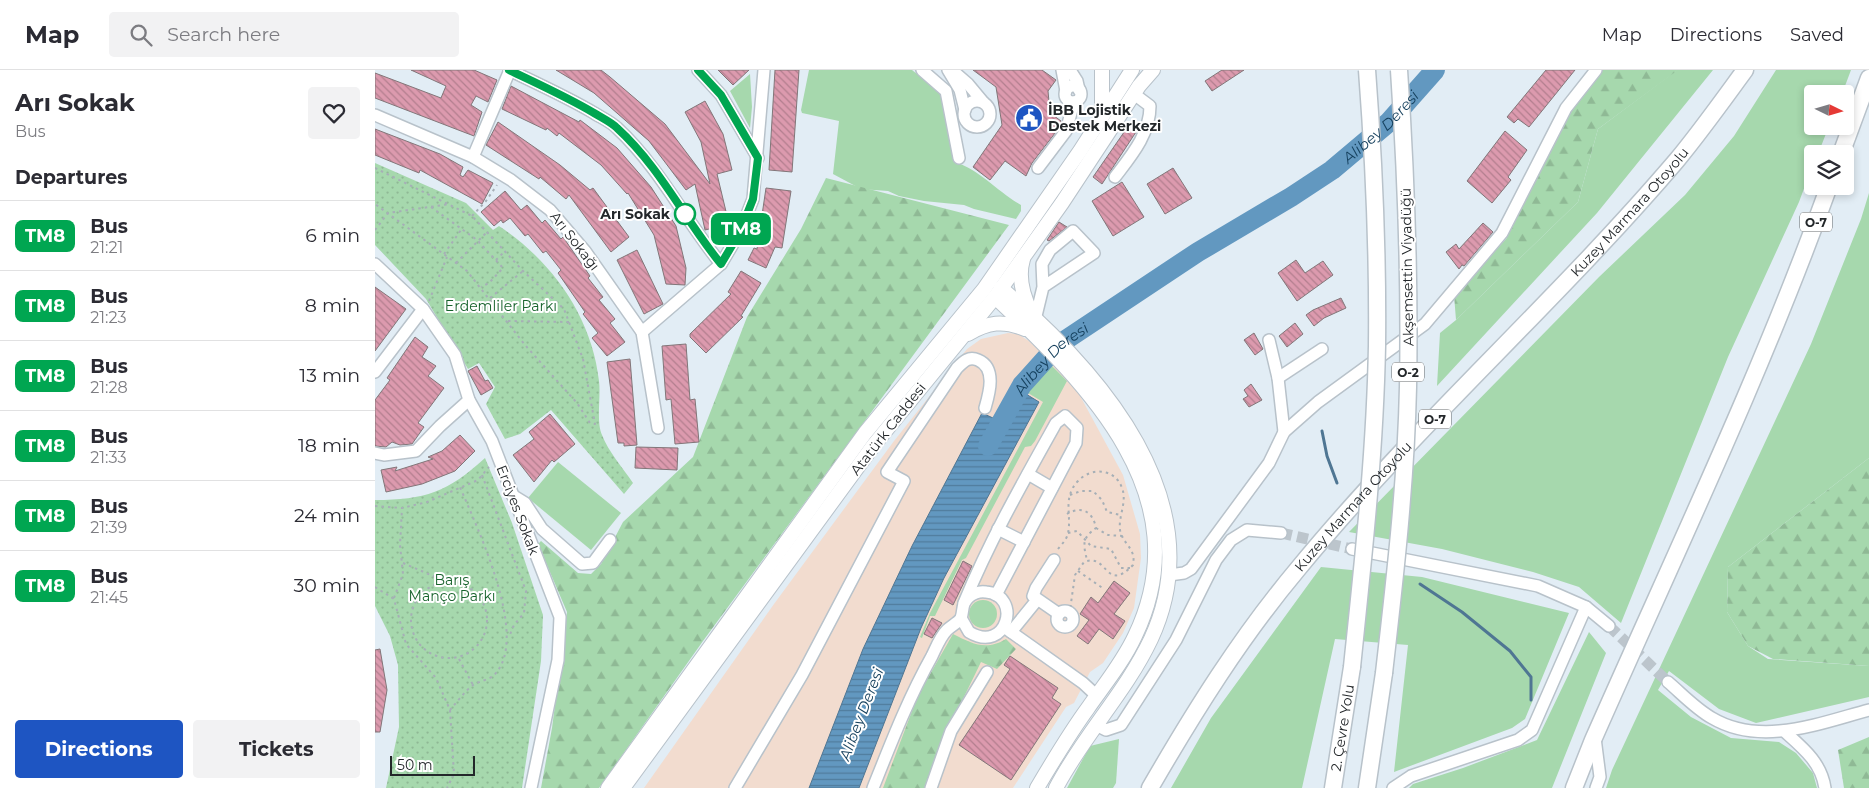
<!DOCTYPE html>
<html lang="en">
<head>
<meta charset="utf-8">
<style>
	:root { --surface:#fff; --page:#f2f2f3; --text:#2b2b33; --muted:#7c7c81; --line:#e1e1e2; --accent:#1e55c2 }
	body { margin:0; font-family:Montserrat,sans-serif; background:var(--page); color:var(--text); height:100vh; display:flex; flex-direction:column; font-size:19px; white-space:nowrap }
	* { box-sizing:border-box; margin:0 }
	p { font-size:16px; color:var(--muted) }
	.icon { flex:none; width:28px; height:28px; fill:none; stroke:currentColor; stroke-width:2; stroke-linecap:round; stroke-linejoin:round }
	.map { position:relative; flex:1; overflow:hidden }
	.sheet { display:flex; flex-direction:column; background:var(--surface); width:375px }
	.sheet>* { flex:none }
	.badge { padding:0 10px; border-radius:8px; font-size:18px; line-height:32px }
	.needle { width:32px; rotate:95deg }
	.controls { position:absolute; left:1429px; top:15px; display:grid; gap:10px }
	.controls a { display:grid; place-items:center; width:50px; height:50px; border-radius:5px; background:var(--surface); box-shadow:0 2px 8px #0003; font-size:25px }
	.scale { position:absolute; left:15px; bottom:12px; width:85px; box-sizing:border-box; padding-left:5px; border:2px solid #23272a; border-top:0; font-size:14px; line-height:18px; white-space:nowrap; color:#23272a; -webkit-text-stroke:4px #fff; paint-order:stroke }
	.map>.badge { position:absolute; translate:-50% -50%; box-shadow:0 0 0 2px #fff }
	h2 { padding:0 15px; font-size:19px; line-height:45px }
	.round { display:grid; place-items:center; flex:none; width:52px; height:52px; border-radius:5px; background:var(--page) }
	.head { display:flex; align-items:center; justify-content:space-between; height:85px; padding:0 15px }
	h1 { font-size:24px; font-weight:700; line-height:38px }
	.primary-button { display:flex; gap:10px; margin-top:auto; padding:10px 15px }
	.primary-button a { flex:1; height:58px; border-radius:5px; background:var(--accent); color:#fff; font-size:20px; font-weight:700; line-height:58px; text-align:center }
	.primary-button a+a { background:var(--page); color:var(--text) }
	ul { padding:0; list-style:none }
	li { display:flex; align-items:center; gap:15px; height:70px; padding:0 15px; border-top:1px solid var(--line) }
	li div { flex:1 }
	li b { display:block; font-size:19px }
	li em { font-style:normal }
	li .badge { min-width:55px; font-weight:700; text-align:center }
	header { display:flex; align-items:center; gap:30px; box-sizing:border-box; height:70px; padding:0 25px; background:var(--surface); border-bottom:1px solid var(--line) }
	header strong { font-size:24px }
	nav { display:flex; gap:28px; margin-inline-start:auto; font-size:18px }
	.search { width:350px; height:45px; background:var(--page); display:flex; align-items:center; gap:12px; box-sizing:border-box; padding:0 18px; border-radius:5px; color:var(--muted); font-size:19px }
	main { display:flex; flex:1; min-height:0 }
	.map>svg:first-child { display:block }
	.commercial { fill:#f2dccf }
	.grass { fill:#a6d8ad }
	.forest { fill:url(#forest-firs) }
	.park { fill:url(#park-dots) }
	.water { fill:url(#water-rules); stroke:#4f7693 }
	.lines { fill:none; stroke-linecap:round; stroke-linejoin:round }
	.stream { stroke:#4f7693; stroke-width:3 }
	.river { stroke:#6298c0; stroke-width:20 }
	.building { fill:url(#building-back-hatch); stroke:#827679 }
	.minor-tunnel { stroke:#bcc5cc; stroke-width:11; stroke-dasharray:11 5.5; stroke-linecap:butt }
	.minor-casing { stroke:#b8c2ca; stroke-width:14 }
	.major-casing { stroke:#b8c2ca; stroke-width:16 }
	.highway-casing { stroke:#b8c2ca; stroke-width:19 }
	.path { stroke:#a6afb6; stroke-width:2; stroke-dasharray:2.5 4; stroke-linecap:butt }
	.minor { stroke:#fff; stroke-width:11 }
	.major { stroke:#fff; stroke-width:14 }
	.highway { stroke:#fff; stroke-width:16 }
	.highway-bridge-casing { stroke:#b8c2ca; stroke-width:19; stroke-linecap:butt }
	.highway-bridge { stroke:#fff; stroke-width:16 }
	.line-casing { stroke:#fff; stroke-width:11 }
	.line { stroke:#00a651; stroke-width:8 }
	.stop-dot { fill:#fff; stroke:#00a651; stroke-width:2.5 }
	.labels { text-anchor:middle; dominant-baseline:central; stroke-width:4; stroke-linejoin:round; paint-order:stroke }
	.shield { fill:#fff; stroke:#65686a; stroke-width:1 }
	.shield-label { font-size:12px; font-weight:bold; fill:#23272a }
	.poi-label { font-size:14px; font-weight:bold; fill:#23272a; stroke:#fff; text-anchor:start }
	.street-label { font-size:14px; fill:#23272a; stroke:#fff }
	.stop-label { font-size:14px; font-weight:bold; fill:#23272a; stroke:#fff; text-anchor:end }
	.park-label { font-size:14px; fill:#17632c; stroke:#fff }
	.water-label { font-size:15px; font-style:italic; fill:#143f5c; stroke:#fff }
</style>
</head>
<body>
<header>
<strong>Map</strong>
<div class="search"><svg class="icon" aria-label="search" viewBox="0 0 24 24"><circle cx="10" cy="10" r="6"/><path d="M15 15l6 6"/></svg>Search here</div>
<nav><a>Map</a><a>Directions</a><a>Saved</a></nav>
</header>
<main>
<section class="sheet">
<div class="head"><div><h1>Arı Sokak</h1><p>Bus</p></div><a class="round"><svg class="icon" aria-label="heart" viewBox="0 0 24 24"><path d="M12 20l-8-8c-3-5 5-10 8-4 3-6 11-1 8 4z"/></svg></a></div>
<h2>Departures</h2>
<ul>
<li><span class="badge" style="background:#00a651;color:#fff">TM8</span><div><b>Bus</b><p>21:21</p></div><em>6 min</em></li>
<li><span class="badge" style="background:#00a651;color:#fff">TM8</span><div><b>Bus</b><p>21:23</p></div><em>8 min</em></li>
<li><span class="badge" style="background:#00a651;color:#fff">TM8</span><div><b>Bus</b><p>21:28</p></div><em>13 min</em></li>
<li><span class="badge" style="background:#00a651;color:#fff">TM8</span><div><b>Bus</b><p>21:33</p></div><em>18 min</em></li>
<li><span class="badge" style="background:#00a651;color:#fff">TM8</span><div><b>Bus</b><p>21:39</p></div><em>24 min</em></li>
<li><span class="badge" style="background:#00a651;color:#fff">TM8</span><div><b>Bus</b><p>21:45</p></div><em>30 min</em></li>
</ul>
<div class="primary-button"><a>Directions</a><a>Tickets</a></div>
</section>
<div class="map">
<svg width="1494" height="718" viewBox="0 0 1494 718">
	<defs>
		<pattern id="forest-firs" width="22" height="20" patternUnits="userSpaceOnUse" patternTransform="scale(1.25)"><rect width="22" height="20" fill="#a6d8ad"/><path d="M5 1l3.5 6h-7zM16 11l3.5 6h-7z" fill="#8fb995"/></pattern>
		<pattern id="park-dots" width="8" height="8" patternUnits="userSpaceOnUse" patternTransform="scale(1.25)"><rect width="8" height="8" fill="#a6d8ad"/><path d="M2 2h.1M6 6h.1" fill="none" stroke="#8fb995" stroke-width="1.8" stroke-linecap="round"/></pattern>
		<pattern id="water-rules" width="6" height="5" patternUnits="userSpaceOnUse" patternTransform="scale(1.25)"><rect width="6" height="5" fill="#6298c0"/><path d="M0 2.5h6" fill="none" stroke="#507c9c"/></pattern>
		<pattern id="building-back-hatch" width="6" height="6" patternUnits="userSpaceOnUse" patternTransform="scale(1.25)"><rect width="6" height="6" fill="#dc9aae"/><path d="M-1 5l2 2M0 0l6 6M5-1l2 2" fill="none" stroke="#b27e8e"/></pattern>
	</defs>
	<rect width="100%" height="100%" fill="#e2edf5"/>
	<path class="commercial" d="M633,263L643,264L654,271L690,305L703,322L748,405L765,464L766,488L759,538L748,563L728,593L715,602L699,633L691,637L638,718H269L399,534L519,371L592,279L606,269Z"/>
	<g class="grass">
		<path d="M434,0H537L567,24L580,92C605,100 623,122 646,135V141L641,149L599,139L589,135L549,131L524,126L513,121L486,119L458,104L464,51L427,43L426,40Z"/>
		<path d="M1302,0H1338L1222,143L1062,316L1065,263L1081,250L1203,132L1223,59Z"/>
		<path d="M1401,0H1476L1467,24H1438V56H1454L1443,84H1438L1437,97L1424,132L1353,287L1246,553L1204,517L1158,502L1067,479L974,462L1224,207L1310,125L1359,66Z"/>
		<path d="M375,4L377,37L375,58L355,21Z"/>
		<path d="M1494,123V388L1353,497L1352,542L1373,576L1393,589L1494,596V627L1381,653L1344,639L1294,601L1283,620L1316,647L1356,668L1404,672L1421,683L1438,703L1442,718H1231L1237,700L1436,274L1486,149Z"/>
		<path d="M671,290L692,311L660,371L656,376L650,377L591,488L587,490L560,546H555L547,568L545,567L555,543L668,332L648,320Z"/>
		<path d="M183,392L246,443L216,480L153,428Z"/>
		<path d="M946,497L1047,507L1194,543L1150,649L1137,658L1019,702L1033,575L960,569L927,718H796L836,648Z"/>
		<circle cx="608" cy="544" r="14"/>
		<path d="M1214,562L1231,583L1177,718H1034L1038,714L1088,698L1162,670Z"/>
		<path d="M744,669L741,713L738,718H692L715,676Z"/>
	</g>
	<g class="forest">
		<path d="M1227,0H1303L1223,59L1203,132L1081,250L1079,225L1131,169L1195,40Z"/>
		<path d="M451,108L634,155L328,571L224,718H166L177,658L192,542L163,474L166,471L203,503L216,504L226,494L248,452L318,387L372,247L426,159Z"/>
		<path d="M1494,388V596L1398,589L1373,576L1352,542L1353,497Z"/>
		<path d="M578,564C598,574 611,581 631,569L641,579L622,599L606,592L570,666L552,718H508L543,625Z"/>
		<path d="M1494,667V718H1469L1463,680Z"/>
	</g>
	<g class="park">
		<path d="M0,93L91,133L118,160L124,156C177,191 217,247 224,311C226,326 221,352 227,365C233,381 248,398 258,413L249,424L176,340L145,364L130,369L111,334L120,317L104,293L93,299L51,229L0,175Z"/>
		<path d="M110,388L137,453L168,545L166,591L147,718H11L24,657L23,595L15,566L0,536V430C50,430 73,422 110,388Z"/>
	</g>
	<path class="water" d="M646,321L664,332L569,508L546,558L484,718H434L488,579L537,476L607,343L629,353Z"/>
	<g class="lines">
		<g class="stream">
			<path d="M947,361L952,386L962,413"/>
			<path d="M1045,514L1087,542L1135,581L1156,607V630"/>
		</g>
		<path class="river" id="s1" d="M613,376L647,315L683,275L823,182L916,127L957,100L1014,52L1060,0"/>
	</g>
	<g class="building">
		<path d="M36,0H99L122,10L113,32L101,26L96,35L107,42L99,66L0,28V3L66,28L71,16Z"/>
		<path d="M181,0H226L235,7L290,54L335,114L326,72L310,42L330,31L348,64L357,100L342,104L354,154L330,160L320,114L311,120L274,71L219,23Z"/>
		<path d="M343,0H374L358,15Z"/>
		<path d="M400,0H424L417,102L394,100Z"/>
		<path d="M598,0H667L681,10L673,21L675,43L686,51L684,58L657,93L651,106L630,91L615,110L598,97L627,55L621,17Z"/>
		<path d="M847,0H869L837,21L830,11Z"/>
		<path d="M1171,0H1200L1154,57L1143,49L1139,53L1132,47Z"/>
		<path d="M136,16L204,52L205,50L242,78L276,117L301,156L311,198L310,215L291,214L279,165L253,123L252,124L226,95L184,63L182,66L172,58L171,60L127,39Z"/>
		<path d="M123,52L185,95L215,120L218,118L254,167L236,182L194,125L191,129L165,107L164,109L111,75Z"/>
		<path d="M754,55L761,62L727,114L718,107Z"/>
		<path d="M0,59L65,84L88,97L85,105L88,107L93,100L118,113L107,134L45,100L44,103L0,85Z"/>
		<path d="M1130,61L1152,80L1133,107L1136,110L1117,133L1092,111Z"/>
		<path d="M798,98L817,128L790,144L772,114Z"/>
		<path d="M747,112L769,147L738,166L717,131Z"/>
		<path d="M391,118L416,121L407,178L400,177L391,198L373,190L379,178L382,179Z"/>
		<path d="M130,121L146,140L152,135L167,153L170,150L186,169L188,167L215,206L213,208L228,227L224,230L240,249L235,253L250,272L232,286L217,268L223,263L208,244L210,242L183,203L186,200L171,181L168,183L153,164L150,166L135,148L128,153L126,150L119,156L106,142Z"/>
		<path d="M684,152L692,157L674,171L672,170Z"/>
		<path d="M1108,153L1118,162L1089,196L1087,195L1084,199L1071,182L1081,174L1084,179Z"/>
		<path d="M262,180L288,234L269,244L242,190Z"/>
		<path d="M921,190L930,203L948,191L958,205L922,231L903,203Z"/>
		<path d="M366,201L386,213L366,246L368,247L331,283L315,267V264L356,224L353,222Z"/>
		<path d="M0,217L31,239L0,281Z"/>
		<path d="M966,228L971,238L949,248L939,256L931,245L938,240Z"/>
		<path d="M920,253L928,264L912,277L904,266Z"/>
		<path d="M879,263L888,279L880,285L869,270Z"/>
		<path d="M40,267L53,277L47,287L61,296L53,306L69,318L43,353L49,357L37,374L25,375L17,372L11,377L0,376V330L15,310L12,308Z"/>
		<path d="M311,274L315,330L320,329L324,372L300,374L296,329L291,330L287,276Z"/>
		<path d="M255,289L262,375L249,376V373H243L232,292Z"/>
		<path d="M102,296L110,311L113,310L118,318L106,325L93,301Z"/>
		<path d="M876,314L887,330L874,337L868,329L873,326L869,320Z"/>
		<path d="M175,344L200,374L179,392L177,390L159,412L138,385L159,369L154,362Z"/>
		<path d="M85,365L100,381L80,401L47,414L11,422L6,400L22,397L20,401L58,389L53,387L67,381Z"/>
		<path d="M261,377L303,378L302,400L260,398Z"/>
		<path d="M588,491L597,496L578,535L569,530Z"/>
		<path d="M739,511L755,523L739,544L750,551L738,569L724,559L713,574L702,566L714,550L705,544L716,527L723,533Z"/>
		<path d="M557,548L567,553L557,568L549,564Z"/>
		<path d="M5,579L12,620L5,662H0V580Z"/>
		<path d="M635,586L683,618L677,628L686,634L636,710L584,675L635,599L629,595Z"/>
	</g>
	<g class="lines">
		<g class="minor-tunnel">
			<path d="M906,463L977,479"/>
			<path d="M1234,556L1293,612"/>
		</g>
		<g class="minor-casing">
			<g id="minor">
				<path d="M134,0C163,14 192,27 219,43C227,48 236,52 242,58C285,98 310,150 346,194"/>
				<path d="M323,0L346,25L383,88"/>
				<path d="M547,0L571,21L584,88"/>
				<path d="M573,0L585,20L590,40"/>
				<path d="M577,0L593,14L608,32"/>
				<path d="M687,0L691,21"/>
				<path d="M695,0L702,11L704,20"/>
				<circle cx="698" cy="24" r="8"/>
				<circle cx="602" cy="44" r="13"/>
				<path d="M0,45L98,87L136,110L175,140L210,181L267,262L283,358"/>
				<path d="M98,87L135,0"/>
				<path d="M663,98L691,61L699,32"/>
				<path d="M740,107C756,86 775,64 775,36L759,24"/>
				<path d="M0,194L48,239L80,285L94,330L117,371L185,547L183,590L156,718"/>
				<path d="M660,250L668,217L667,194L675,180L698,161L719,183L668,217"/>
				<path d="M267,262L346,194L365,162L378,129L389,0"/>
				<path d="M894,270L903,308L909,362"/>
				<path d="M0,302L48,239"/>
				<path d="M903,308L947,279"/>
				<path d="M0,383L9,385L41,381L65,356L94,330"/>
				<path d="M653,404L677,418"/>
				<path d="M137,425L150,433L167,459L207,494L218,493L235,470"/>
				<path d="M623,459L649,472"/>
				<path d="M977,479L1163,516L1211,537L1234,556"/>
				<path d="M679,490L661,518L658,526L684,544"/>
				<path d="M794,505L809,503L816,499L894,393L909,362L943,332L1050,254L1127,163L1191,38L1221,0"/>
				<path d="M589,533C615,470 648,412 681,353L690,346L702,358L701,373L621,525"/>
				<circle cx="690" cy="549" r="8"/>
				<path d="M629,557L708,613L722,626"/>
				<path d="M636,562L662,530"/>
				<path d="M1293,612C1307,624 1321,639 1337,648C1386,677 1445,653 1494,640"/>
				<path d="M721,655L731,660L746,655L801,570L841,490L856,470L872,460L906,463"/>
				<path d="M1409,661C1428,678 1446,692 1450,718"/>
				<path d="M1220,668L1225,707L1221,718"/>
				<path d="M360,718L427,605L529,411L512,402L582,298C589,291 594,286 603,290C622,298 614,324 610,338"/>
				<path d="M498,718C516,673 533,629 557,586C561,578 565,567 572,560C576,556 584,552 586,548C589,540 586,534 594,527C599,523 605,521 611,522C648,525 632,585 594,562L586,548"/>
				<path d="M556,718L576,661L612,602"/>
				<path d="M1018,718L1036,706L1143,670L1157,660L1211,537"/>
			</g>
		</g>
		<g class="major-casing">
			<g id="major">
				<path d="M727,44V0"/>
				<path d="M648,189C643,206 648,226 656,242"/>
				<path d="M626,218C724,301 840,431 776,569C751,622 708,666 681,718"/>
				<path d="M620,227C713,315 827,426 760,566C748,592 729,615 713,638C694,664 678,691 662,718"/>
				<path d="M593,264C613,252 628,250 650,259"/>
				<path d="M233,718L490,363L609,219L705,81L757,0"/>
				<path d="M248,718L498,376L620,227L687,133L764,16L778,0"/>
			</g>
		</g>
		<g class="highway-casing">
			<g id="highway">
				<path d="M1466,84L1494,8"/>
				<path id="s2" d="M775,718C819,642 865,568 922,500C1040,356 1181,232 1302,90C1326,61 1348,30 1370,0"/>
				<path id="s3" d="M958,718L977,597"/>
				<path d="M992,718L1009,603"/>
				<path d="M1199,718L1218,670C1299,486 1386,305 1454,116"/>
			</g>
		</g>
		<g class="path">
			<path d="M0,98L97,146L148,201L189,239L208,289L220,354L215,353L202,333L150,275L92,201L0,134"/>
			<path d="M56,137L102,170L128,198L114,213L106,217"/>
			<path d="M97,146L111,131L122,115"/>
			<path d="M0,160L13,143L75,134"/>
			<path d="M69,184L86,160"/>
			<path d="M121,190L130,181"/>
			<path d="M81,193L112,162"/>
			<path d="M115,228L148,201"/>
			<path d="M54,231L72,187"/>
			<path d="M133,251L195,252"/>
			<path d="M107,405L151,521L149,543L139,555L134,567"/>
			<path d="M695,425L706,421H718L727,430L732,442L746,445"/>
			<path d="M0,436L27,438L52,432L103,410L114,397"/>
			<path d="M692,444C707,435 718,442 721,458C707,468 708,474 712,490"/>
			<path d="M721,458L733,465L747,466"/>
			<path d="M693,463L702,461L716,476L736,479L746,498H755"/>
			<path d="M683,479C687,474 692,469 693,463C697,445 687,428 703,411C716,397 740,398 747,418C753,433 741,450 746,464C751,476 761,480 758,495C730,524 733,482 709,492L700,505L695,540"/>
			<path d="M28,493L72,512"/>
			<path d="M703,501L729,519"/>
			<circle cx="74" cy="550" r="38"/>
			<path d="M0,517L19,529L31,574L61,608L75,640L79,704L72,718"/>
			<path d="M19,528L28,504L25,475L27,438"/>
			<path d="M84,589L98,615"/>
			<path d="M75,640C82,632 90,621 98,615C104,611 114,610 119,605C156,569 102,458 85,417"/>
		</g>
		<use href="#minor" class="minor"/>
		<use href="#major" class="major"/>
		<use href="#highway" class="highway"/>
		<g class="highway-bridge-casing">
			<g id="highway-bridge">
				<path d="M977,597C988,491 1000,384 1002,276C1003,184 999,92 992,0"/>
				<path d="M1009,603C1020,508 1031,412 1033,317C1035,211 1031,105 1024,0"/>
			</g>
		</g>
		<use href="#highway-bridge" class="highway-bridge"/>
	</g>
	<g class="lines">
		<g class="line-casing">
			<path id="line" d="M134,0C163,14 192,27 219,43C227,48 236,52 242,58C285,97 310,150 346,194L365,162L378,129L383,88L346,25L323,0"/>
		</g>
		<use href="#line" class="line"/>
	</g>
	<defs>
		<g id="civic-disc" transform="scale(1.4375)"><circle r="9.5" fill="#1e55c2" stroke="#fff"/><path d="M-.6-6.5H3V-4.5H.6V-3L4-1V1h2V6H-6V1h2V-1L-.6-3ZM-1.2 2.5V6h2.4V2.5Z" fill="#fff"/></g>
	</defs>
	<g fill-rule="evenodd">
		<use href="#civic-disc" x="654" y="48"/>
	</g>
	<circle class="stop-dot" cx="310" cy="144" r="10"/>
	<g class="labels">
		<g class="shield">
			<rect x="1425" y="142.5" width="32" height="19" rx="4"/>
			<rect x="1017" y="292.5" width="32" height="19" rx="4"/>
			<rect x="1044" y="339.5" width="32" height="19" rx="4"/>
		</g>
		<g class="shield-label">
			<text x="1441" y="152">O-7</text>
			<text x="1033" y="302">O-2</text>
			<text x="1060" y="349">O-7</text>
		</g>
		<g class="poi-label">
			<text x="673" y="40">İBB Lojistik<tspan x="673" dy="16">Destek Merkezi</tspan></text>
		</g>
		<g class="street-label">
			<text stroke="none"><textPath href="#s2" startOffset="752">Kuzey Marmara Otoyolu</textPath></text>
			<text transform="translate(200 171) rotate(52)">Arı Sokağı</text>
			<text transform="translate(1032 197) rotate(-91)">Akşemsettin Viyadüğü</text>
			<text transform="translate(513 359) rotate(-52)">Atatürk Caddesi</text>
			<text stroke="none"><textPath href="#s2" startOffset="348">Kuzey Marmara Otoyolu</textPath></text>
			<text transform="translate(143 440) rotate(69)">Erciyes Sokak</text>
			<text stroke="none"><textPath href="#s3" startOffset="61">2. Çevre Yolu</textPath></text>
		</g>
		<g class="stop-label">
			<text x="295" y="144">Arı Sokak</text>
		</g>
		<g class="park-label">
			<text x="126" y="236">Erdemliler Parkı</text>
			<text x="77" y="510">Barış<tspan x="77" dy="16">Manço Parkı</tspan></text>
		</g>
		<g class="water-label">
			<text stroke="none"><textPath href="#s1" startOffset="514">Alibey Deresi</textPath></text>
			<text stroke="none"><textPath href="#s1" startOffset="109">Alibey Deresi</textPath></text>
			<text transform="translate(486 644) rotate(-69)">Alibey Deresi</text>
		</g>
	</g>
</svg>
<div class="controls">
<a><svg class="needle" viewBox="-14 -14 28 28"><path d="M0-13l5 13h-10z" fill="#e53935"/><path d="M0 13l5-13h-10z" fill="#7c7c81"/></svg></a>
<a><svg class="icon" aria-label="layers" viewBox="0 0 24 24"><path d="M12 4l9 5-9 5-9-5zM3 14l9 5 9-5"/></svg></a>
</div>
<div class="scale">50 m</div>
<b class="badge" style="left:366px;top:159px;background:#00a651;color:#fff">TM8</b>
</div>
</main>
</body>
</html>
